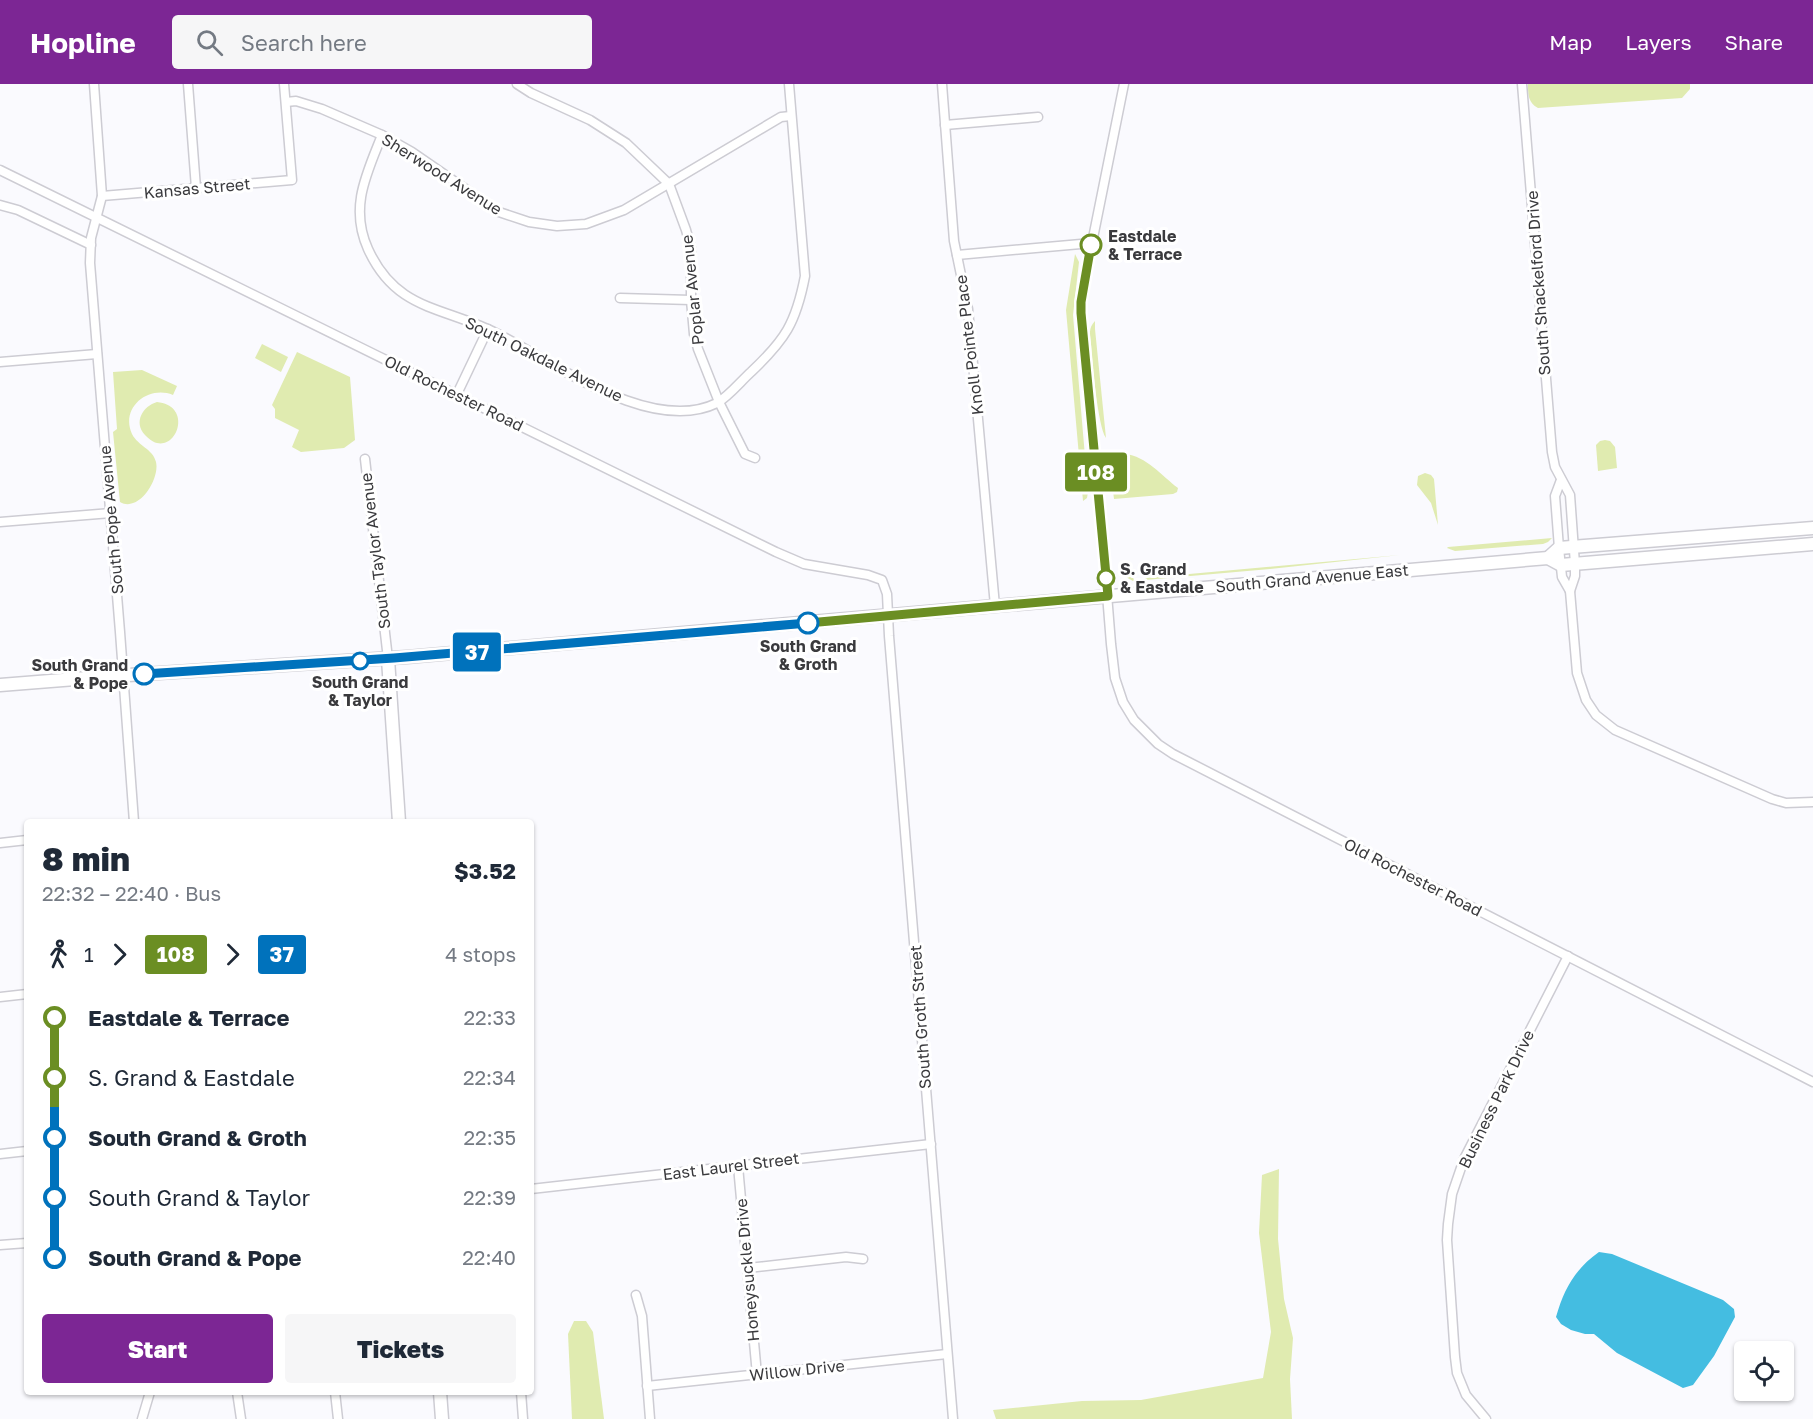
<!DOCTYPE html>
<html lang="en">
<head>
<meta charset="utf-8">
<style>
	:root { --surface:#fff; --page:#f6f6f7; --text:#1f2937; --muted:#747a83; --accent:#7c2694 }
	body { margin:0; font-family:"Golos Text",sans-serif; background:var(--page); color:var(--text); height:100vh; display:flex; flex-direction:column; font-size:22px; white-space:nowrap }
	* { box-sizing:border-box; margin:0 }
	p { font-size:20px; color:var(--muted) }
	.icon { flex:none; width:33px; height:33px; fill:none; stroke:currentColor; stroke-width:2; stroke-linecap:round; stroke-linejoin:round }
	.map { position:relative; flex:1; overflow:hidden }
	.details { position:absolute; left:24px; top:735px; width:510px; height:576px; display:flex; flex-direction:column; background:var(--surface); border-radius:6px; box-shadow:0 2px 4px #0004 }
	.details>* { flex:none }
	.badge { padding:0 12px; border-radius:4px; font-size:21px; line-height:39px }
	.fabs { position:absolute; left:1734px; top:1257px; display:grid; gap:12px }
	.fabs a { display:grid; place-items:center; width:60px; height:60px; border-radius:6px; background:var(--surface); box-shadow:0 2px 4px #0004; font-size:30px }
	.map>.badge { position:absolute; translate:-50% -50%; box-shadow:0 0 0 3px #fff }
	.legs { display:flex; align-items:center; gap:9px; height:66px; padding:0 18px; font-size:20px }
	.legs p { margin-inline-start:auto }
	.summary { display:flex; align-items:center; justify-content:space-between; height:102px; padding:0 18px }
	h1 { font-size:33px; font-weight:800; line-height:45px }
	.primary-button { display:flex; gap:12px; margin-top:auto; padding:12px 18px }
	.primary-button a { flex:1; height:69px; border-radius:6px; background:var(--accent); color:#fff; font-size:24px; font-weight:800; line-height:69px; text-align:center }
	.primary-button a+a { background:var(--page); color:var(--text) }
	ul { padding:0 18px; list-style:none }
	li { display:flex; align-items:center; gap:21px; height:60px; font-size:22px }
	li i { display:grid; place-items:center; width:9px; height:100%; margin:0 8px; background:currentColor }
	li i::after { content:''; width:15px; height:15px; margin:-8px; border:4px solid; border-radius:50%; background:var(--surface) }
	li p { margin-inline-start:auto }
	li:first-child i { background:linear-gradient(#0000 50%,currentColor 0) }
	li:last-child i { background:linear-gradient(currentColor 50%,#0000 0) }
	header { display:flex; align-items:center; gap:36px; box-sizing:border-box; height:84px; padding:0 30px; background:var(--accent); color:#fff }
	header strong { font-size:28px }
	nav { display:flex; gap:33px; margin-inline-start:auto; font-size:21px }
	.search { width:420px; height:54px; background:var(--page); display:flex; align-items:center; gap:15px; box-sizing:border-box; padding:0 21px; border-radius:6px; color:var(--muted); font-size:22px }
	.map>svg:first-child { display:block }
	.green { fill:#e0ebb0 }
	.water { fill:#44bde1 }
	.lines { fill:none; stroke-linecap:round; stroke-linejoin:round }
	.street-casing { stroke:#cdccd3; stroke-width:11 }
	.secondary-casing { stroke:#cdccd3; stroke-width:15 }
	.street { stroke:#fff; stroke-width:8 }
	.secondary { stroke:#fff; stroke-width:12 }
	.line-1-casing { stroke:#fff; stroke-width:14 }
	.line-2-casing { stroke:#fff; stroke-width:14 }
	.line-1 { stroke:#6b8e23; stroke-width:9 }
	.line-2 { stroke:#0072bc; stroke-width:9 }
	.stop-1-dot { fill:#fff; stroke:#6b8e23; stroke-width:3 }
	.stop-2-dot { fill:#fff; stroke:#0072bc; stroke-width:3 }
	.labels { text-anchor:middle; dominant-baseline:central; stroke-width:6; stroke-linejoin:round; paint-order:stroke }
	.street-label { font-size:16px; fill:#3a3a3d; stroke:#fff }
	.stop-label { font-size:16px; font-weight:bold; fill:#3a3a3d; stroke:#fff; text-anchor:start }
</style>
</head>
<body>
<header>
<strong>Hopline</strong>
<div class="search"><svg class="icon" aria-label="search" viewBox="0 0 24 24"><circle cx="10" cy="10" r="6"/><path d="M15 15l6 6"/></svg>Search here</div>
<nav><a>Map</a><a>Layers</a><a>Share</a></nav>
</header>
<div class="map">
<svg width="1813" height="1335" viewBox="0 0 1813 1335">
	<rect width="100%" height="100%" fill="#fafafe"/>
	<g class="green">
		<path d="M1528,0H1690V5L1682,14L1538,24C1528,19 1528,10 1528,0Z"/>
		<path d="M1075,170L1079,178L1073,231L1088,408L1087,414L1083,417L1066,226Z"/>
		<path d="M1095,237V245L1106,354C1098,343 1092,277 1091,260C1090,251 1088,244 1095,237Z"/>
		<path d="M262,260L288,273L281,288L255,274Z"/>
		<path d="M297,268L350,293L355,356L344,364L301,368L292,363L299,346L275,334V325L272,321Z"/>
		<path d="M142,286L177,302L173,311C148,301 120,324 132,350C138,362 153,365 156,378C160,395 139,429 120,418L113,348L117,345L113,288Z"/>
		<path d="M157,318C198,322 172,381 145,351C133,338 143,322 157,318Z"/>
		<path d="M1605,356L1610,357L1615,363L1617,384L1598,387L1596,361L1600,357Z"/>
		<path d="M1125,370C1146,372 1162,392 1178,404L1177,408L1173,410L1114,415L1109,374L1114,371Z"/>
		<path d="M1425,389L1431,391L1434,395L1438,441L1431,419L1417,401L1418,392Z"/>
		<path d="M1552,454L1548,458L1543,460L1455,467L1447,464L1448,463Z"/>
		<path d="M1400,471L1270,485L1145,496L1133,497L1124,492L1127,489L1134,495Z"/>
		<path d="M1279,1085L1278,1155L1284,1215L1293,1254L1290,1295L1292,1335H996L993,1326L1082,1317L1141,1316L1263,1294L1271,1248L1259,1149L1262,1091Z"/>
		<path d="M574,1237H586L593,1248L604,1335H572L568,1250Z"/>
	</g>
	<path class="water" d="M1599,1168L1612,1170L1723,1216L1734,1225L1735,1233L1714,1272L1693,1301L1683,1304L1617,1269L1594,1250H1585L1571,1246L1561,1240L1556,1233C1564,1205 1575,1185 1599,1168Z"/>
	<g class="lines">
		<g class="street-casing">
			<g id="street">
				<path d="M94,0L102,112L91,154L90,179L120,548L134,738"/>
				<path d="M188,0L196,104"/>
				<path d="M517,0L531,9L590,36L626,59L669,100L686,146L691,164V216L694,250L698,265L719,318L745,370L755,374"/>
				<path d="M942,0L954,157L968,225L995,522"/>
				<path d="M1124,0L1092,159L1081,217V229L1100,423L1111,560L1115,594L1123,618L1134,636L1158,660L1173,670L1813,998"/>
				<path d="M1522,0L1552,368L1555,383L1570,411L1575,480V492L1570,507L1577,589L1586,616L1596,631L1615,646L1772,715L1786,719L1813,718"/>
				<path d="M286,18L296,17L322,25L382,51L412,68L499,128L529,138L557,142L586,140L624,126L781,33L791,32"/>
				<path d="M945,41L1038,33"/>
				<path d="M382,51C367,89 349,123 368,165C397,229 446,222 500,251C556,280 652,351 717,319C729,312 741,297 751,288C785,256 796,239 805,192L789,0"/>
				<path d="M0,86L776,468L804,480L868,491L882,496L887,510L889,552L953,1335"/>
				<path d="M102,112L292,96L284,0"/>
				<path d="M0,121L18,126L91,161"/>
				<path d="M957,171L1092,159"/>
				<path d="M620,214L691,216"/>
				<path d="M0,278L97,270"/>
				<path d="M457,310L488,245"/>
				<path d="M365,375L388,575"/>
				<path d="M1561,396L1555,412L1559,464L1562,493L1570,507"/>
				<path d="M0,438L111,429"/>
				<path d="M0,759L27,756"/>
				<path d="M0,913L27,910"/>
				<path d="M0,1070L27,1067"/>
				<path d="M738,1082L757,1291"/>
				<path d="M531,1105L931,1060"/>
				<path d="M0,1161L27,1159"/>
				<path d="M748,1184L846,1173L863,1175"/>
				<path d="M636,1211L642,1232L650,1335"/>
				<path d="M647,1302L947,1270"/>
				<path d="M237,1308L241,1335"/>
				<path d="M335,1308L338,1335"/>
				<path d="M521,1308L523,1335"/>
				<path d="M142,1335L150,1308"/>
				<path d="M1486,1335L1466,1311L1457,1289L1455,1273L1447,1156L1448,1140L1452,1110L1464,1075L1568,872"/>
			</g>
		</g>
		<g class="secondary-casing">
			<g id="secondary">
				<path d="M1548,474L1559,464L1813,444"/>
				<path d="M388,575L399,738"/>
				<path d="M0,601L113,592L407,573L1548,474L1561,481L1813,460"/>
				<path d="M440,1308L442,1335"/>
			</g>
		</g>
		<use href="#street" class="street"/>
		<use href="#secondary" class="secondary"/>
	</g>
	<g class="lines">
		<g class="line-1-casing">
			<path id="line-1" d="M808,539L1108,512L1081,229V218L1091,161"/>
		</g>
		<g class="line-2-casing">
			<path id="line-2" d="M144,590L394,574L808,539"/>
		</g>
		<use href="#line-1" class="line-1"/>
		<use href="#line-2" class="line-2"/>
	</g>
	<g class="stop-1-dot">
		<circle cx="1091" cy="161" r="10"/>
		<circle cx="1106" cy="494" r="8"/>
	</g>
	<g class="stop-2-dot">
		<circle cx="808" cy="539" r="10"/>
		<circle cx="360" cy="577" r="8"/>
		<circle cx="144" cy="590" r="10"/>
	</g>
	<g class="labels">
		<g class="street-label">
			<text transform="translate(442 90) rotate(32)">Sherwood Avenue</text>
			<text transform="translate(197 104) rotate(-5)">Kansas Street</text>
			<text transform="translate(1538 199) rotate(-94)">South Shackelford Drive</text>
			<text transform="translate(692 206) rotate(-96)">Poplar Avenue</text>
			<text transform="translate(969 261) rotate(-97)">Knoll Pointe Place</text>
			<text transform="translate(544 275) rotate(26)">South Oakdale Avenue</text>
			<text transform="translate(454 309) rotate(26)">Old Rochester Road</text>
			<text transform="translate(111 436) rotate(-95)">South Pope Avenue</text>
			<text transform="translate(375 467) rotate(-97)">South Taylor Avenue</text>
			<text transform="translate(1312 494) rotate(-5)">South Grand Avenue East</text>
			<text transform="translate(1413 793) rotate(27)">Old Rochester Road</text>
			<text transform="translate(920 933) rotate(-94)">South Groth Street</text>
			<text transform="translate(1496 1015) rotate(-64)">Business Park Drive</text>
			<text transform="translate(731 1082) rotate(-7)">East Laurel Street</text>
			<text transform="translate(747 1186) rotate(-95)">Honeysuckle Drive</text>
			<text transform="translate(797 1286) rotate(-6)">Willow Drive</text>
		</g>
		<g class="stop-label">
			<text x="1108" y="152">Eastdale<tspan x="1108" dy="18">&amp; Terrace</tspan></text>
			<text x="1120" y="485">S. Grand<tspan x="1120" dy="18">&amp; Eastdale</tspan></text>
			<text x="808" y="562" text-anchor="middle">South Grand<tspan x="808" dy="18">&amp; Groth</tspan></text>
			<text x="128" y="581" text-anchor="end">South Grand<tspan x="128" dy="18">&amp; Pope</tspan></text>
			<text x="360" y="598" text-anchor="middle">South Grand<tspan x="360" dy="18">&amp; Taylor</tspan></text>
		</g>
	</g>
</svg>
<div class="fabs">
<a><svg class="icon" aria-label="locate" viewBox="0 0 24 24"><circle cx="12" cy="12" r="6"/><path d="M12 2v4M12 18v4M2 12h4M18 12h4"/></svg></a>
</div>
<b class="badge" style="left:1096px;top:388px;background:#6b8e23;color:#fff">108</b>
<b class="badge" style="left:477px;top:568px;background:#0072bc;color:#fff">37</b>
<section class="details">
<div class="summary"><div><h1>8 min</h1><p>22:32 – 22:40 · Bus</p></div><b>$3.52</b></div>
<div class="legs"><svg class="icon" aria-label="walk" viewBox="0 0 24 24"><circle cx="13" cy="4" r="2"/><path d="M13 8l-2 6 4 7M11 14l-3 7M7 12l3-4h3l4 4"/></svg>1<svg class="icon" aria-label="forward" viewBox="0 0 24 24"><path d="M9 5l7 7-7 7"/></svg><b class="badge" style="background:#6b8e23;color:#fff">108</b><svg class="icon" aria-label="forward" viewBox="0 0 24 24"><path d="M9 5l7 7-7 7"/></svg><b class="badge" style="background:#0072bc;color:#fff">37</b><p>4 stops</p></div>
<ul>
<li><i style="color:#6b8e23"></i><b>Eastdale &amp; Terrace</b><p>22:33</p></li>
<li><i style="color:#6b8e23"></i><span>S. Grand &amp; Eastdale</span><p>22:34</p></li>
<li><i style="color:#0072bc"></i><b>South Grand &amp; Groth</b><p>22:35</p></li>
<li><i style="color:#0072bc"></i><span>South Grand &amp; Taylor</span><p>22:39</p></li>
<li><i style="color:#0072bc"></i><b>South Grand &amp; Pope</b><p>22:40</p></li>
</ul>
<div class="primary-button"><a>Start</a><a>Tickets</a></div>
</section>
</div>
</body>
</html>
